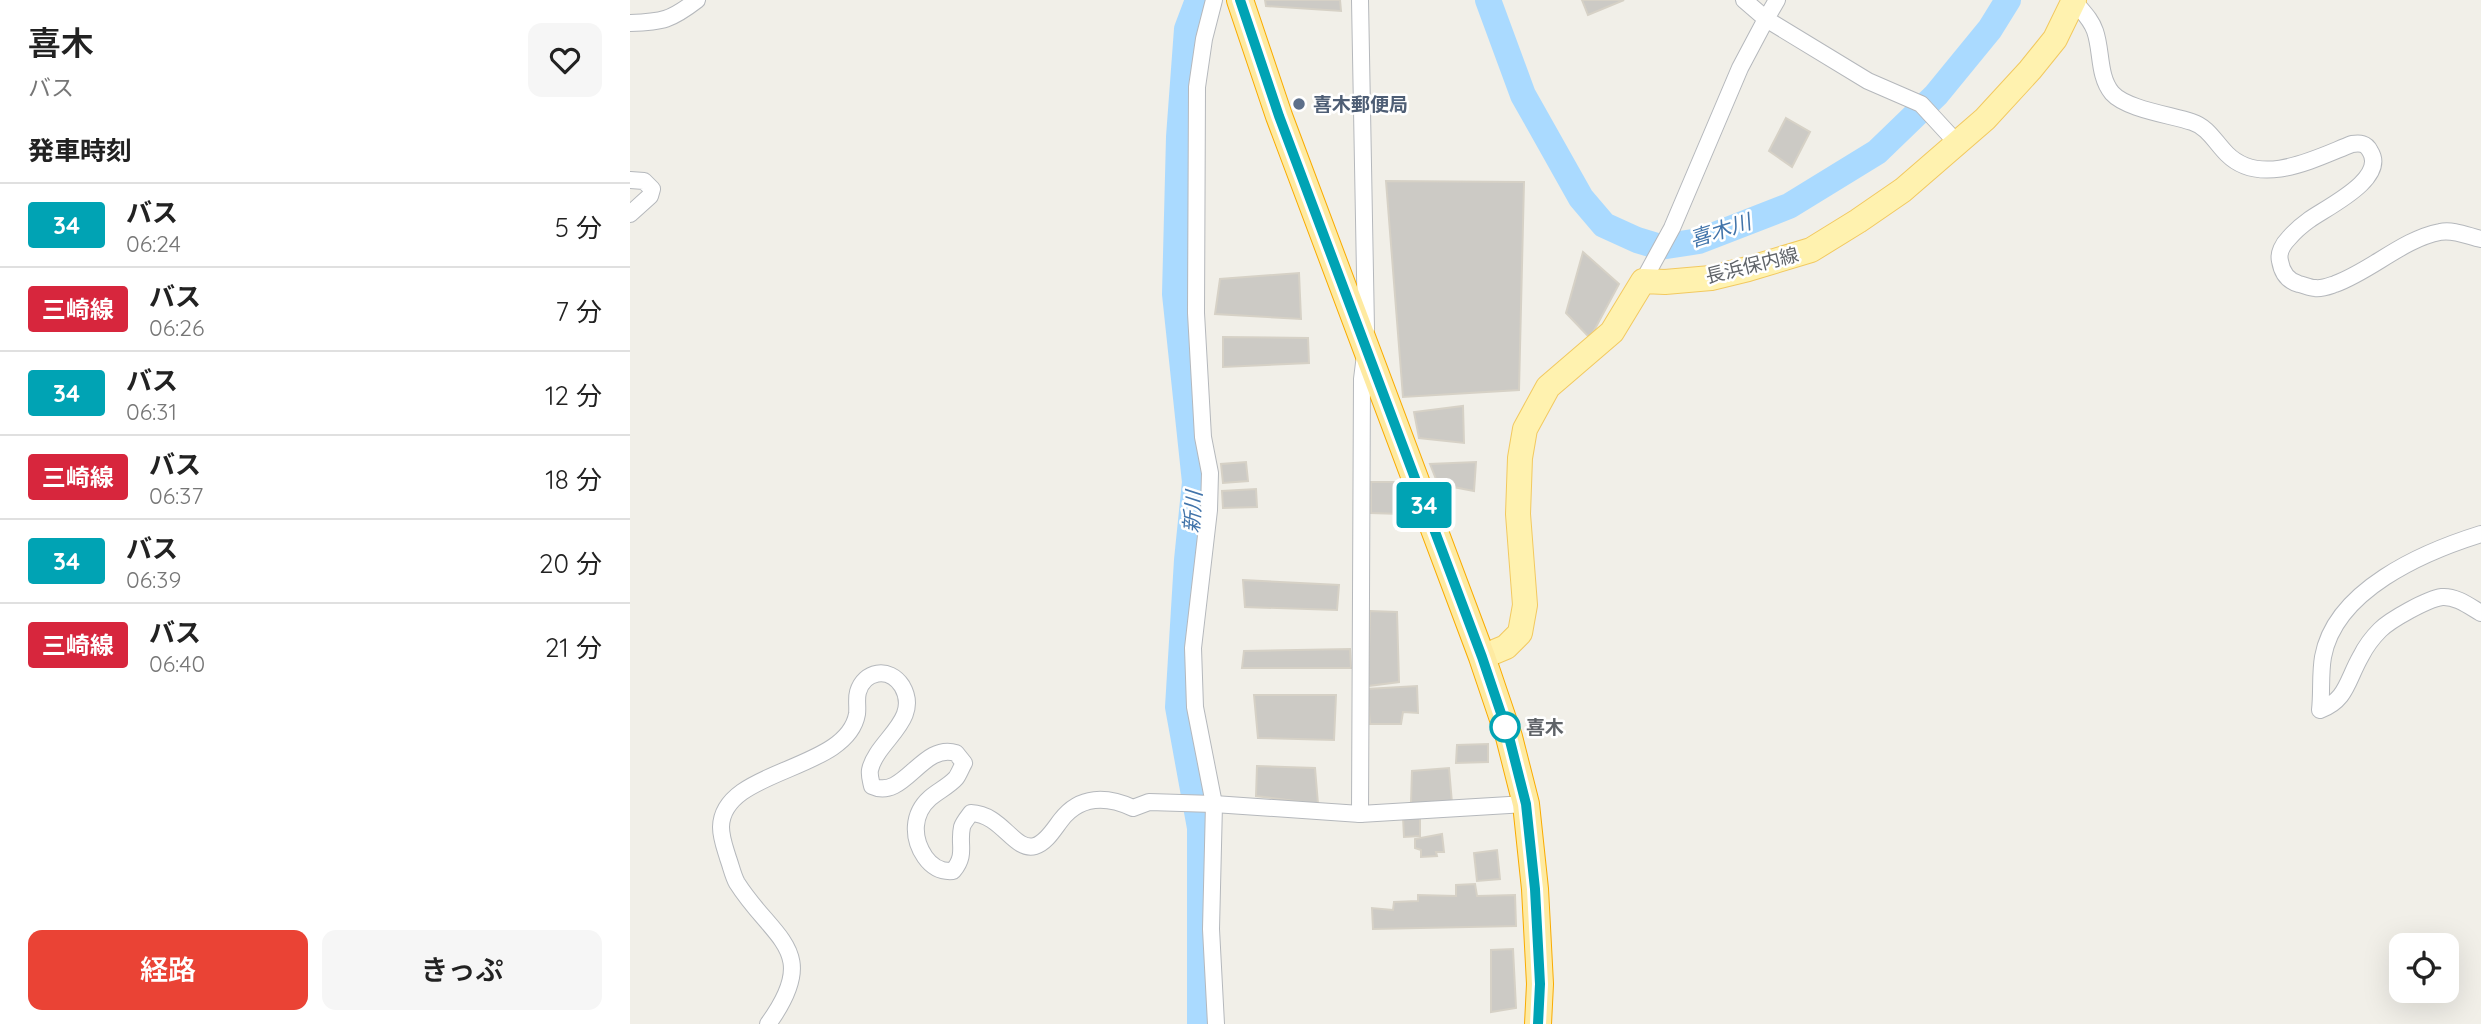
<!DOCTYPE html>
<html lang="ja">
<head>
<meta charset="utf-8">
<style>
	:root { --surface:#fff; --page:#f6f6f6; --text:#222; --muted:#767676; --line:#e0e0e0; --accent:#ea4335 }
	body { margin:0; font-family:Quicksand,"Noto Sans JP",sans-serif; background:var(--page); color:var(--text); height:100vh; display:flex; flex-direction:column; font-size:26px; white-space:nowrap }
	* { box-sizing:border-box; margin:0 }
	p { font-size:23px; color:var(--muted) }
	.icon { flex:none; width:38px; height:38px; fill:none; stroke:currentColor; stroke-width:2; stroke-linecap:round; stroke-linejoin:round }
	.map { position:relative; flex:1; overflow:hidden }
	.panel { display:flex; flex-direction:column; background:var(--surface); width:630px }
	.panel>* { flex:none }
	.badge { padding:0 14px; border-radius:5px; font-size:24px; line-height:46px }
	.controls { position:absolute; left:1759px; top:933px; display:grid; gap:14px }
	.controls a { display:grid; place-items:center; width:70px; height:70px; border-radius:14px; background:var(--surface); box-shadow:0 7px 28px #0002; font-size:35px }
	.map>.badge { position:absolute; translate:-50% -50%; box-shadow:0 0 0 4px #fff }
	h2 { padding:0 28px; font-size:26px; line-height:63px }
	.round { display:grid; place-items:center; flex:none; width:74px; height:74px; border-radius:14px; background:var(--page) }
	.summary { display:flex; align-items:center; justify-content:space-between; height:119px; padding:0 28px }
	h1 { font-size:33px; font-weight:600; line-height:52px }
	.primary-button { display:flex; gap:14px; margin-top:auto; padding:14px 28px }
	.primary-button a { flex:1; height:80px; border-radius:14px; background:var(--accent); color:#fff; font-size:28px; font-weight:600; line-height:80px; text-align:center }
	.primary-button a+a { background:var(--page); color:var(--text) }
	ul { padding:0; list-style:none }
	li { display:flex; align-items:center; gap:21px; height:84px; padding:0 28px; border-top:2px solid var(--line) }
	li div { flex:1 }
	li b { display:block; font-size:26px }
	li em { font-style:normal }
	li .badge { min-width:77px; font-weight:700; text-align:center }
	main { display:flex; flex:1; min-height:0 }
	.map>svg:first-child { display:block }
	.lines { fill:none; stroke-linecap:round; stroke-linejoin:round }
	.river { stroke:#aadaff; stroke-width:26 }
	.building { fill:#cccac5; stroke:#d6d1c6; stroke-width:2 }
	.minor-casing { stroke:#b5b8bc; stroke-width:18 }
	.primary-casing { stroke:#f2c960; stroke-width:26 }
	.trunk-casing { stroke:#f9ab00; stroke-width:28 }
	.minor { stroke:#fff; stroke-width:16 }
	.primary { stroke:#fff2af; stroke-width:24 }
	.trunk { stroke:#feeaa1; stroke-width:26 }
	.line-casing { stroke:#fff; stroke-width:16 }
	.line { stroke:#00a3b4; stroke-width:10 }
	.service-dot { fill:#5c6f8a; stroke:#fff; stroke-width:2.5 }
	.stop-dot { fill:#fff; stroke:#00a3b4; stroke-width:3.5 }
	.labels { text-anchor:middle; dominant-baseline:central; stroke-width:5; stroke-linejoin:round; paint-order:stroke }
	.service-label { font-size:19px; font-weight:bold; fill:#4e5e75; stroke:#fff; text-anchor:start }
	.street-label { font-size:19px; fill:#5f6368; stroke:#fff }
	.stop-label { font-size:19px; font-weight:bold; fill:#5f6368; stroke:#fff; text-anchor:start }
	.water-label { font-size:21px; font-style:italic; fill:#4174aa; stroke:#fff }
</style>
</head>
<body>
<main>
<section class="panel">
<div class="summary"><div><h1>喜木</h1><p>バス</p></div><a class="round"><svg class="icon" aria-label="heart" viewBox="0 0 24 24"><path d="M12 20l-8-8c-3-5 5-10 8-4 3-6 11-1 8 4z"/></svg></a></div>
<h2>発車時刻</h2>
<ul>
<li><span class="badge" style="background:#00a3b4;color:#fff">34</span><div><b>バス</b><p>06:24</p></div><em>5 分</em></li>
<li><span class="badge" style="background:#d7263d;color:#fff">三崎線</span><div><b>バス</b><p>06:26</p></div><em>7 分</em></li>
<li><span class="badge" style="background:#00a3b4;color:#fff">34</span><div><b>バス</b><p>06:31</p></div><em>12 分</em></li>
<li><span class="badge" style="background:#d7263d;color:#fff">三崎線</span><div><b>バス</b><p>06:37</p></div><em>18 分</em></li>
<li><span class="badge" style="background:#00a3b4;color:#fff">34</span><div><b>バス</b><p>06:39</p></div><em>20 分</em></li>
<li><span class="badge" style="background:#d7263d;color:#fff">三崎線</span><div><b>バス</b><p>06:40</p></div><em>21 分</em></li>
</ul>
<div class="primary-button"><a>経路</a><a>きっぷ</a></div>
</section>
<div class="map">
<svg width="1851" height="1024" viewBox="0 0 1851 1024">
	<rect width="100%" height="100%" fill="#f1efe8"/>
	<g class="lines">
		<g class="river">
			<path d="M568,0L557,29L549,137L545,294L565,482L557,560L548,707L570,828V1024"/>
			<path d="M858,0L893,95L951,198L974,225L1007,240L1030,247L1069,241L1159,206L1247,152L1306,95L1360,29L1378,0"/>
		</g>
	</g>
	<g class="building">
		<path d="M635,0H710L711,11L636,6Z"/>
		<path d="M952,0H994L958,15Z"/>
		<path d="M1156,118L1180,132L1162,167L1139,151Z"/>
		<path d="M756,181L894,182L889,390L773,397Z"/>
		<path d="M953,252L989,284L960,338L936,313Z"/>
		<path d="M669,273L671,319L585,314L590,279Z"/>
		<path d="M593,337L678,338L679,363L593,367Z"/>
		<path d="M833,406L834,443L789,438L784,412Z"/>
		<path d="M616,462L618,481L593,483L591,464Z"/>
		<path d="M846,462L844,491L808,484L800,464Z"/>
		<path d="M741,482H773L771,514L741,513Z"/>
		<path d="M626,489L627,507L593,508L592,491Z"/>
		<path d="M613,580L709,585L707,610L615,607Z"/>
		<path d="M740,611L767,612L769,682L738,686Z"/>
		<path d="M720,649L721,668H612L614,651Z"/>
		<path d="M787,686L788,713L773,712L771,724H740L737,689Z"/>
		<path d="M624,695H706L704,740L628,738Z"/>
		<path d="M858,744V762L826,763L827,745Z"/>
		<path d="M627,766L685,768L688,804L626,796Z"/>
		<path d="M819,768L822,803H781L782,771Z"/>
		<path d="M790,816V836L774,837L773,817Z"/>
		<path d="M812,834L814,852H806L807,856L791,857V850L785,848V839Z"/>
		<path d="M867,850L870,879L847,881L844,853Z"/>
		<path d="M845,884L847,896L885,895L886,926L743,929L742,908L763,910L764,902L788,901V895L826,896V885Z"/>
		<path d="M883,949L886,1008L861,1012V950Z"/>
	</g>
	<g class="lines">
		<g class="minor-casing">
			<g id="minor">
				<path d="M584,0L574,39L567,87L566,313L573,437L580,473L579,510L563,648L565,707L584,804L581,929L586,1024"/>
				<path d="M730,0L736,329"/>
				<path d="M1147,0L1136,19L1238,81L1291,104L1326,142"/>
				<path d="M1444,1C1452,11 1461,19 1465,31C1472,51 1468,76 1482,93C1496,109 1541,115 1562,122C1578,127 1585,142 1597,154C1631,188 1686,158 1722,144C1730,143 1736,143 1740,151C1758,179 1695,208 1679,220C1672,225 1665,231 1659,238C1653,244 1648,253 1650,261C1652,273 1658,281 1669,284C1674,285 1680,288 1685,288C1692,289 1699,286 1705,284C1741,271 1773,239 1810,232C1823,229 1838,236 1851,239"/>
				<path d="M0,23C33,22 41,20 67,0"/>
				<path d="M0,180L14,181L22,189L20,196L0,214"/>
				<path d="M1013,281L1042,228L1110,68L1136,19L1114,0"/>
				<path d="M1851,534C1793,552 1705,590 1693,657C1690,674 1692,693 1690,710C1717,700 1717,680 1731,656C1735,648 1743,637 1750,630C1760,620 1797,599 1812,597C1826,596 1839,606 1851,613"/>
				<path d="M730,814L732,379L735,355"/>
				<path d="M138,1024C192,950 143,940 107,883C103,876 101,866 98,858C95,848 91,838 91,827C92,768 217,772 227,714C228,707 226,699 228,692C234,671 259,666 272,686C292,720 246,741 240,770C239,775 241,781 242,786C274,801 292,742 326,753L334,763C331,768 329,774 326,778C319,786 308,791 300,798C282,814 282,838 295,857C302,867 311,872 323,871C337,854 328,845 332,827C333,823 338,817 341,813C372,814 384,852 405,846C416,843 424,829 431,820C450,795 477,796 503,808L519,802L584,804L730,814L896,804"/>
			</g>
		</g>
		<g class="primary-casing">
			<path id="primary" d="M852,657L876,647L890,633L895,605L888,514L890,458L895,429L918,387L982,332L1013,281L1035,282L1081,278L1118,269L1181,250L1228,221L1273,190L1355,119L1400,70L1425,39L1444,0"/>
		</g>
		<g class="trunk-casing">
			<path id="trunk" d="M610,0L649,116L852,657L879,737L896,804L905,889L910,984L908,1024"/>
		</g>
		<use href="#minor" class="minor"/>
		<use href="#primary" class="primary"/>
		<use href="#trunk" class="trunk"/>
	</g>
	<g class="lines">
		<g class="line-casing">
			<path id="line" d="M610,0L649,116L852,657L879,737L896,804L905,889L910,984L908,1024"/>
		</g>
		<use href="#line" class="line"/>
	</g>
	<circle class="service-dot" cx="669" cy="104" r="7"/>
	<circle class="stop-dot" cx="875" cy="727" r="14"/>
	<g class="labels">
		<g class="service-label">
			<text x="683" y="104">喜木郵便局</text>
		</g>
		<g class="street-label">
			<text transform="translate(1122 265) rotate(-14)">長浜保内線</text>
		</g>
		<g class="stop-label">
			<text x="896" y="727">喜木</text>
		</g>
		<g class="water-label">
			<text transform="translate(1090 230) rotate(-18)">喜木川</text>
			<text transform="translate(562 512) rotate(-86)">新川</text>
		</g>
	</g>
</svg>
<div class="controls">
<a><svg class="icon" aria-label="locate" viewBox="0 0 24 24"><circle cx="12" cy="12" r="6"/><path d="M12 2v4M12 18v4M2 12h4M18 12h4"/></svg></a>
</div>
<b class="badge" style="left:794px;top:505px;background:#00a3b4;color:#fff">34</b>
</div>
</main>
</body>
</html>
